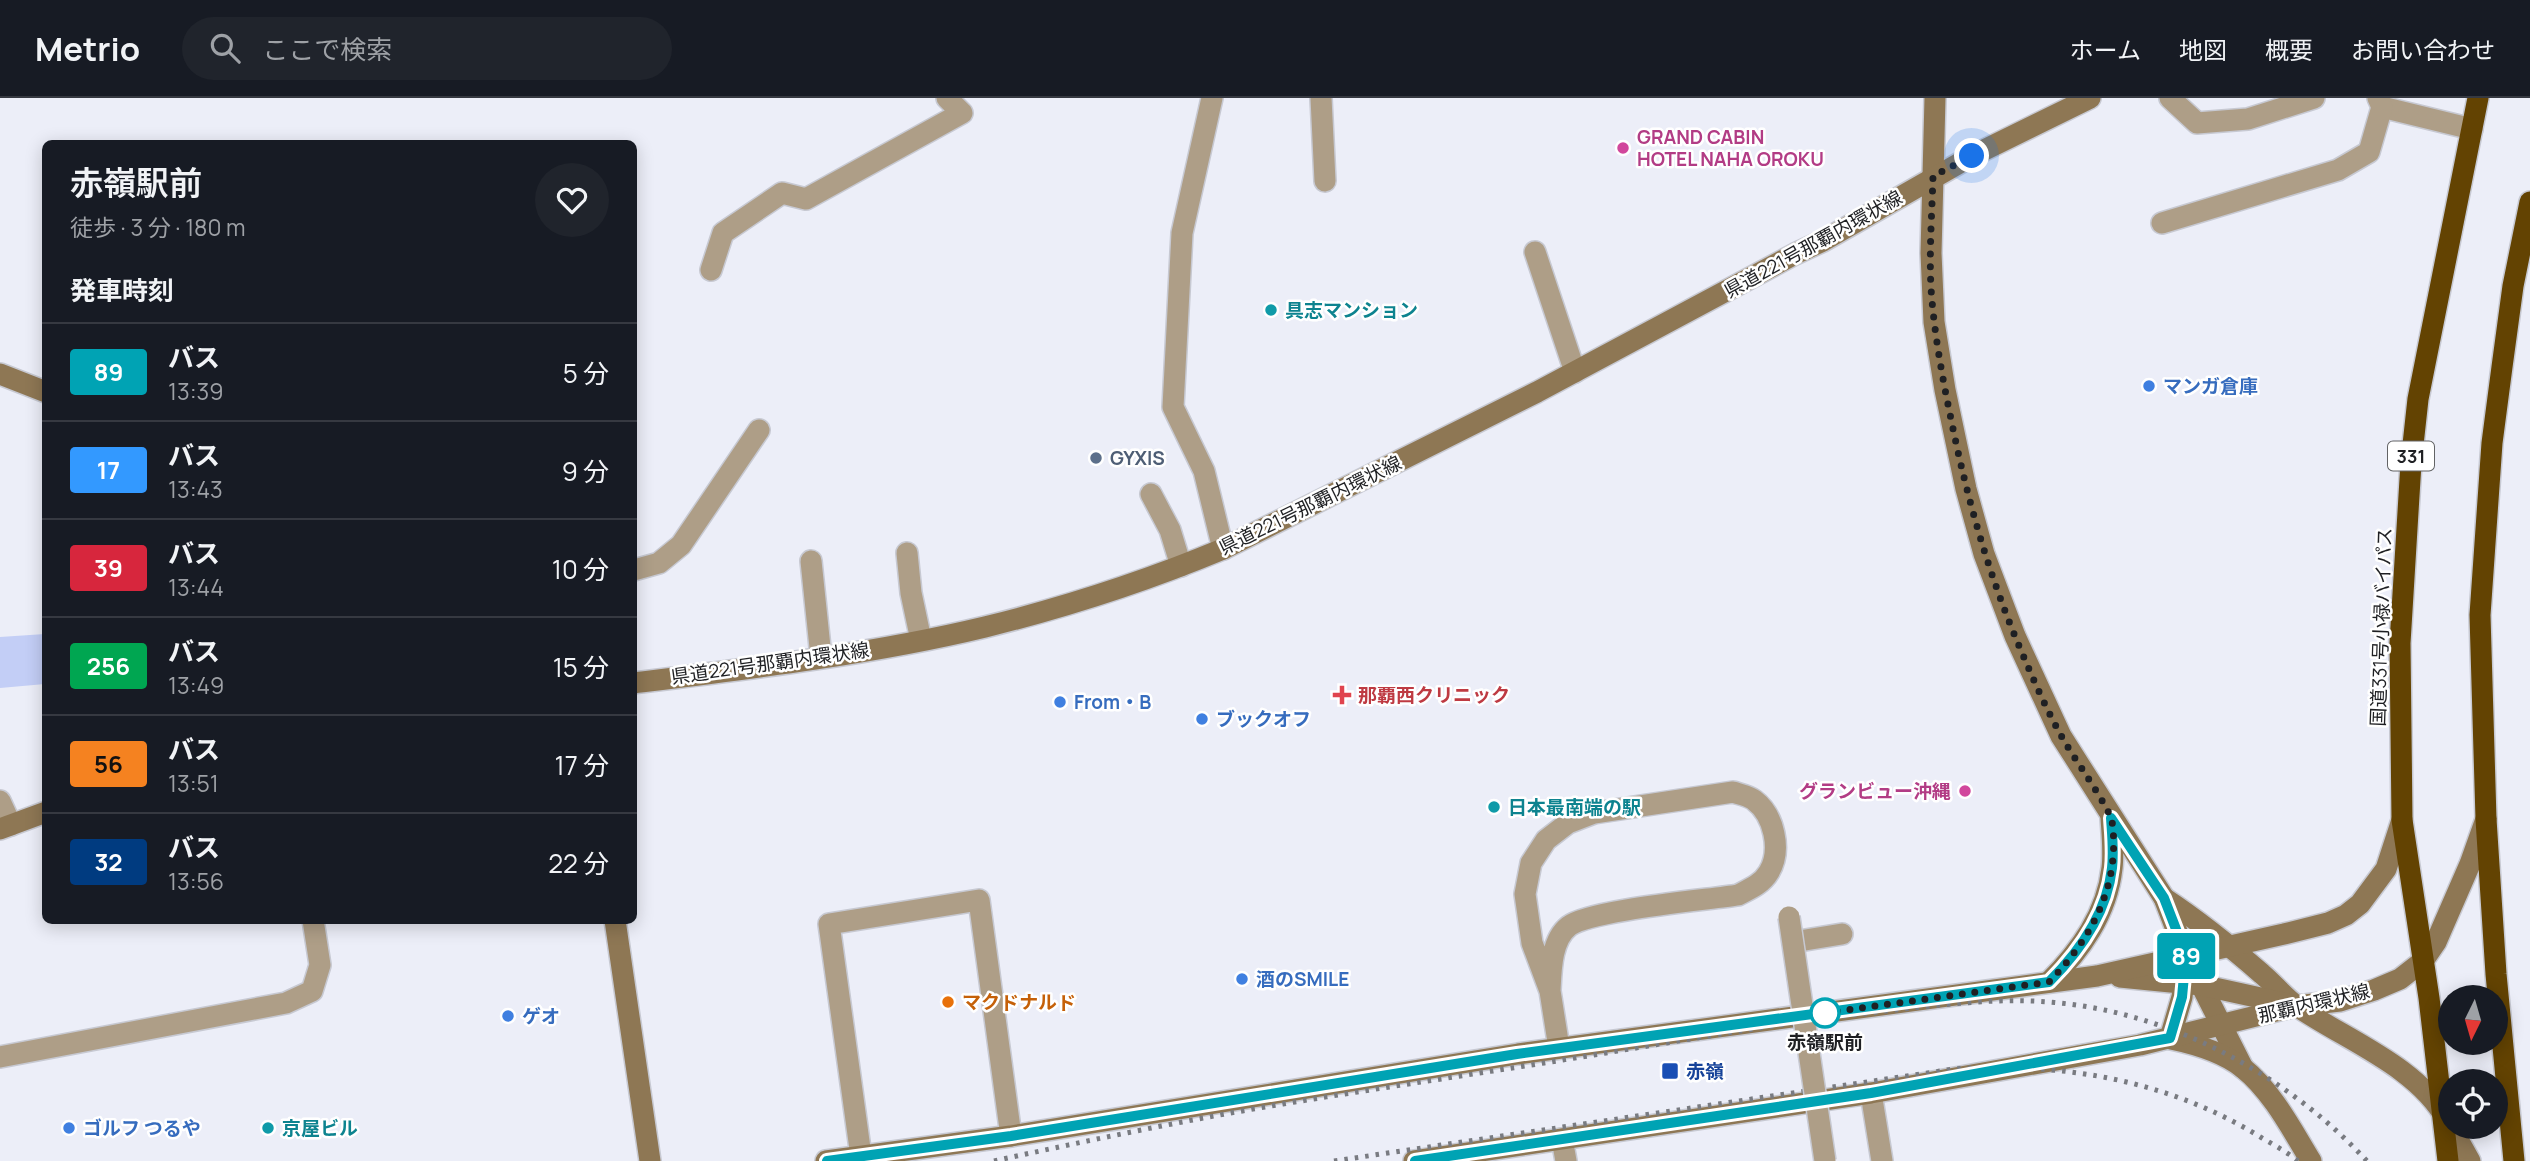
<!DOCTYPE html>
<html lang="ja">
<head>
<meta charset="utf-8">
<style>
	:root { --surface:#171b24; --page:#20242c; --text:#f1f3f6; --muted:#9ea1a6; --line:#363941 }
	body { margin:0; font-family:Manrope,"Noto Sans JP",sans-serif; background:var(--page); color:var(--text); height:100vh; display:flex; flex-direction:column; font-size:26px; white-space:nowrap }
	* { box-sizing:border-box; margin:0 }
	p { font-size:23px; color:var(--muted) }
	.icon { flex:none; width:38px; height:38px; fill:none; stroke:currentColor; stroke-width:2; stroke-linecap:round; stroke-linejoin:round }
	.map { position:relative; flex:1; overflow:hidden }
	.drawer { position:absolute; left:42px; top:42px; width:595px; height:784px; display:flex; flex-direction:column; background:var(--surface); border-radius:10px; box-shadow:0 4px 18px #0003 }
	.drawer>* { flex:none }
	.badge { padding:0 14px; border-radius:5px; font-size:24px; line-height:46px }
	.needle { width:46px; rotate:185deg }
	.fabs { position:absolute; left:2438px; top:887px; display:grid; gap:14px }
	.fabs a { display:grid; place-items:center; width:70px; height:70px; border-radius:50%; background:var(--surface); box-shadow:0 4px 18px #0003; font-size:35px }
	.you { position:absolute; width:35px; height:35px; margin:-18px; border:5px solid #fff; border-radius:50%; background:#1a73e8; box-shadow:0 0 0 10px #1a73e833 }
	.map>.badge { position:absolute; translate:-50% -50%; box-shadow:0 0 0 4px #fff }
	h2 { padding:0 28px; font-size:26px; line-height:63px }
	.round { display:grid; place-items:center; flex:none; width:74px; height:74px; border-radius:37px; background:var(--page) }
	.headline { display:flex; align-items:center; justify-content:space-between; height:119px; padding:0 28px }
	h1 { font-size:33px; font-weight:600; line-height:52px }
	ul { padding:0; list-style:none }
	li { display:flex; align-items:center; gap:21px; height:98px; padding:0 28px; border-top:2px solid var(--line) }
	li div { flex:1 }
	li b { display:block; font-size:26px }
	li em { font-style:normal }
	li .badge { min-width:77px; font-weight:700; text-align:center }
	header { display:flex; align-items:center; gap:42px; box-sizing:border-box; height:98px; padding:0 35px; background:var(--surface); border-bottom:2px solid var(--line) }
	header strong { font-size:33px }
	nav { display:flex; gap:38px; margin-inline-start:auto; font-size:24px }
	.search { width:490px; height:63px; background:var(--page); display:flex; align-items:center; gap:18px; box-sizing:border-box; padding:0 24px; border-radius:38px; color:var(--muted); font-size:26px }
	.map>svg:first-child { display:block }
	.green { fill:#c3cef6 }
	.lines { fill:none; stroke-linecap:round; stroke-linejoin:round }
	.lane-casing { stroke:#c7c9d2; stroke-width:24 }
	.street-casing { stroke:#c7c9d2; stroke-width:24 }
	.secondary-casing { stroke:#c7c9d2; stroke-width:24 }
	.highway-casing { stroke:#c7c9d2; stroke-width:24 }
	.lane { stroke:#ae9e87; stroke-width:21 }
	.street { stroke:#ae9e87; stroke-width:21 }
	.secondary { stroke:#8e7754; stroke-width:21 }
	.highway { stroke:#634302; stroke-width:21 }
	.rail { stroke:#797b81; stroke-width:5; stroke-dasharray:3.5 7; stroke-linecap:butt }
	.street-bridge-casing { stroke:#c7c9d2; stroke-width:24; stroke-linecap:butt }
	.street-bridge { stroke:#ae9e87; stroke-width:21 }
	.line-casing { stroke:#fff; stroke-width:16 }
	.line { stroke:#00a3b4; stroke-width:10 }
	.walk { stroke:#1f2023; stroke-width:7; stroke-dasharray:0 12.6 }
	.hotel-dot { fill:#d1479c; stroke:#fff; stroke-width:2.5 }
	.culture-dot { fill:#0f9aa8; stroke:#fff; stroke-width:2.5 }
	.shop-dot { fill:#3f7fe0; stroke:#fff; stroke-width:2.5 }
	.service-dot { fill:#5c6f8a; stroke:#fff; stroke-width:2.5 }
	.health-dot { fill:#e0444e; stroke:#fff; stroke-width:2.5 }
	.food-dot { fill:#e8710a; stroke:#fff; stroke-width:2.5 }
	.stop-dot { fill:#fff; stroke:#00a3b4; stroke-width:3.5 }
	.transit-dot { fill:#1a4fb4; stroke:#fff; stroke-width:2.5 }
	.labels { text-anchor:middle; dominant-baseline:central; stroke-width:5; stroke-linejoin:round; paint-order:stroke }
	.shield { fill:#fff; stroke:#626365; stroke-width:2 }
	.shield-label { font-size:18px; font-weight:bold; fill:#1f2023 }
	.hotel-label { font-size:19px; font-weight:bold; fill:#b23c85; stroke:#fff; text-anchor:start }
	.street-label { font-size:19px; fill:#1f2023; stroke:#fff }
	.culture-label { font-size:19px; font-weight:bold; fill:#0d838f; stroke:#fff; text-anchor:start }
	.shop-label { font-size:19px; font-weight:bold; fill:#366cbe; stroke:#fff; text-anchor:start }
	.service-label { font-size:19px; font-weight:bold; fill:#4e5e75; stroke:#fff; text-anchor:start }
	.health-label { font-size:19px; font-weight:bold; fill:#be3a42; stroke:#fff; text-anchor:start }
	.food-label { font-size:19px; font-weight:bold; fill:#c56008; stroke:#fff; text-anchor:start }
	.stop-label { font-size:19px; font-weight:bold; fill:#1f2023; stroke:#fff }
	.transit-label { font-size:19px; font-weight:bold; fill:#164399; stroke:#fff; text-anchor:start }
</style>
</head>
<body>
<header>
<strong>Metrio</strong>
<div class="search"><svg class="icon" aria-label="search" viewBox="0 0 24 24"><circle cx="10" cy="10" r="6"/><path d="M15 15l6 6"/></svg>ここで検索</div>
<nav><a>ホーム</a><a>地図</a><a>概要</a><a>お問い合わせ</a></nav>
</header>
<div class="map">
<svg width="2530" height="1063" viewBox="0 0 2530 1063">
	<rect width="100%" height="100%" fill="#eceef8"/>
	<path class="green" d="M45,536V586L0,590V539Z"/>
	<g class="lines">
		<g class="lane-casing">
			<g id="lane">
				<path d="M1212,0L1182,135L1173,309L1204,373L1223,451"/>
				<path d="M2170,0L2197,25L2248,21L2314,0"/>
				<path d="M2382,9L2472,31"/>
				<path d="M2162,125L2338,72L2369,54L2382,9L2378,0"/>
				<path d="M1535,154L1575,274"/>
				<path d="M634,472L659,465L681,447L759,332"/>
				<path d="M1550,893C1551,872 1551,842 1569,828C1590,812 1706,802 1738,797C1750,791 1762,786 1769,774C1782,752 1774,717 1754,702C1749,698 1739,696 1733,694L1594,715L1568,725L1546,742L1531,765L1525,796L1532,845L1550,893L1559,950"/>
				<path d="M1871,995L1882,1063"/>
				<path d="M1562,1041L1566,1063"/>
				<path d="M861,1058L829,826L979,802L1011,1038"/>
			</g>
		</g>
		<g class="street-casing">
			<g id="street">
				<path d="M1321,0L1325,83"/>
				<path d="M711,172L723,135L782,95L806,101L962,15L947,0"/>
				<path d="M1151,396L1170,432L1181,468"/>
				<path d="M907,455L911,495L921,542"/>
				<path d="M811,463L821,559"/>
				<path d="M0,703L11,727"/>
				<path d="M1793,844L1842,836"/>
				<path d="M0,959L286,905L312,893L320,867L313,822"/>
			</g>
		</g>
		<g class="secondary-casing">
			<g id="secondary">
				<path d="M1935,0L1931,155L1934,224L1945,292L1966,391L1984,456L2015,538L2061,638L2164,800L2186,857L2243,970"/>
				<path d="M0,276L46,294"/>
				<path d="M634,585C748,571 873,556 985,529C1066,509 1146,483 1223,451L1537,294L1795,156L1823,143L1972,58L2090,0"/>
				<path d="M0,731L46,714"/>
				<path d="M2164,800C2199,823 2230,848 2262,876C2274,886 2285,900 2298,909C2346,942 2417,968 2447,1022"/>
				<path d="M615,822L650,1063"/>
				<path d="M2120,879L2201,887L2292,907"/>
				<path d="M2049,884C2080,853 2107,816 2112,770C2114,754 2112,736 2111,720"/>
				<path d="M2170,940L2182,899L2185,871"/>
				<path d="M2171,941C2195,946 2223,954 2243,970C2272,993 2292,1032 2311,1063"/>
				<path d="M2451,1029L2470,1063"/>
				<path d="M826,1063L1011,1038L1518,956L2097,878L2284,836L2328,825L2346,817L2360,806L2386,771L2402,722"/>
				<path d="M1414,1063L1871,995L2140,947L2296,908L2340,903L2374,892L2400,881L2423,863L2436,844L2470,766L2486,721"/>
			</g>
		</g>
		<g class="highway-casing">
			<g id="highway">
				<path d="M2448,1063L2429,900L2402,722L2400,545L2411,365L2418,301L2478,0"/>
				<path d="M2514,1063L2496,876L2486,721L2480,517L2492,345L2502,269L2513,188L2530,104"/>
			</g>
		</g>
		<use href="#lane" class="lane"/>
		<use href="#street" class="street"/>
		<use href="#secondary" class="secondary"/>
		<use href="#highway" class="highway"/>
		<g class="rail">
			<path d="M994,1063C1090,1042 1186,1022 1283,1006C1397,987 1511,971 1624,952C1714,937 1804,922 1895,912C1949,906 2005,899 2060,905C2176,917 2288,978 2367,1063"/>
			<path d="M1334,1063L1954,971C2062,964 2169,982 2262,1040C2274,1047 2287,1054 2298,1063"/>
		</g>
		<g class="street-bridge-casing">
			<path id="street-bridge" d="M1789,819L1825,1063"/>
		</g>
		<use href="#street-bridge" class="street-bridge"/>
	</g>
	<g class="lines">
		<g class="line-casing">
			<path id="line" d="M827,1063L1011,1038L1517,956L2049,884C2080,853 2107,815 2112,770C2114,753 2112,736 2111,720L2164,800L2186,857L2182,899L2170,940L1871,995L1415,1063"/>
		</g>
		<use href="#line" class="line"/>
		<path class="walk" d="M1825,915L2049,884C2092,840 2121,786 2112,723C2109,709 2072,657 2063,641C2049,616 2037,590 2026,564C1991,485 1968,405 1951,321C1942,278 1934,234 1931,190C1929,153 1932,115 1933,78L1972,58"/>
	</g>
	<g class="hotel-dot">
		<circle cx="1623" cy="50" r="7"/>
		<circle cx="1965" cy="693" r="7"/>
	</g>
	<g class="culture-dot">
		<circle cx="1271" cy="212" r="7"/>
		<circle cx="1494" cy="709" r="7"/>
		<circle cx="268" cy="1030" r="7"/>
	</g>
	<g class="shop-dot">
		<circle cx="2149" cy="288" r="7"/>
		<circle cx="1060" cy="604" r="7"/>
		<circle cx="1202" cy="621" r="7"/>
		<circle cx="1242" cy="881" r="7"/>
		<circle cx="508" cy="918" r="7"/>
		<circle cx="69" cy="1030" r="7"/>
	</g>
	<circle class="service-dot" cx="1096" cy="360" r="7"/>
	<path class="health-dot" d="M1338.5 586.5h7v7h7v7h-7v7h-7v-7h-7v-7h7z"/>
	<circle class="food-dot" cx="948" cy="904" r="7"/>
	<circle class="stop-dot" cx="1825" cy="915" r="14"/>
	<rect class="transit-dot" x="1661" y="964" width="18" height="18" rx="3.5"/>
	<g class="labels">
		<rect class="shield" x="2388" y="343.5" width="46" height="29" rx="5"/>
		<g class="shield-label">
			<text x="2411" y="358">331</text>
		</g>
		<g class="hotel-label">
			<text x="1637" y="39">GRAND CABIN<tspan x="1637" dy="22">HOTEL NAHA OROKU</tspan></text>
			<text x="1951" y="693" text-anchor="end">グランビュー沖縄</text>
		</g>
		<g class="street-label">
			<text transform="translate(1813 146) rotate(-29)">県道221号那覇内環状線</text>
			<text transform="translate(1310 407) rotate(-26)">県道221号那覇内環状線</text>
			<text transform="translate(2381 529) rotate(-88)">国道331号小禄バイパス</text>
			<text transform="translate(770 565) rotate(-8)">県道221号那覇内環状線</text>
			<text transform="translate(2314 905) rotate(-13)">那覇内環状線</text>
		</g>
		<g class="culture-label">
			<text x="1285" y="212">具志マンション</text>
			<text x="1508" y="709">日本最南端の駅</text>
			<text x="282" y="1030">京屋ビル</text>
		</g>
		<g class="shop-label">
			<text x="2163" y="288">マンガ倉庫</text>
			<text x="1074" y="604">From・B</text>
			<text x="1216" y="621">ブックオフ</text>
			<text x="1256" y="881">酒のSMILE</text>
			<text x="522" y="918">ゲオ</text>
			<text x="83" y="1030">ゴルフ つるや</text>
		</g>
		<g class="service-label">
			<text x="1110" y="360">GYXIS</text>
		</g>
		<g class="health-label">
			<text x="1358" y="597">那覇西クリニック</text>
		</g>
		<g class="food-label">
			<text x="962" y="904">マクドナルド</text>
		</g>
		<g class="stop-label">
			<text x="1825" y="944">赤嶺駅前</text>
		</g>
		<g class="transit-label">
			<text x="1686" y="973">赤嶺</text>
		</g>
	</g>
</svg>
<div class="fabs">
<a><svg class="needle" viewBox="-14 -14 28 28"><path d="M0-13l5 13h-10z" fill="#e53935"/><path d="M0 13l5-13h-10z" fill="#9ea1a6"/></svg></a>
<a><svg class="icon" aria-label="locate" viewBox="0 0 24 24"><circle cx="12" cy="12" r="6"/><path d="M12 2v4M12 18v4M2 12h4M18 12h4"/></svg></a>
</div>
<div class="you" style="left:1972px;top:58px"></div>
<b class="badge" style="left:2186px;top:858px;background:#00a3b4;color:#fff">89</b>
<section class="drawer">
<div class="headline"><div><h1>赤嶺駅前</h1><p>徒歩 · 3 分 · 180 m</p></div><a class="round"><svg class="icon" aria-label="heart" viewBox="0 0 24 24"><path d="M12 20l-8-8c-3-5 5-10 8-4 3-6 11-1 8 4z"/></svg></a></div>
<h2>発車時刻</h2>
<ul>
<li><span class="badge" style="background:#00a3b4;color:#fff">89</span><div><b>バス</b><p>13:39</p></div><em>5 分</em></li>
<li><span class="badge" style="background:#39f;color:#fff">17</span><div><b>バス</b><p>13:43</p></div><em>9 分</em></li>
<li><span class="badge" style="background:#d7263d;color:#fff">39</span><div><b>バス</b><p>13:44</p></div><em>10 分</em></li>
<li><span class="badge" style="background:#00a651;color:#fff">256</span><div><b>バス</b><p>13:49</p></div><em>15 分</em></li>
<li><span class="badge" style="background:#f58220;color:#111">56</span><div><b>バス</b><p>13:51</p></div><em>17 分</em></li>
<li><span class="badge" style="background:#003b80;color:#fff">32</span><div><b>バス</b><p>13:56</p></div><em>22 分</em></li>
</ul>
</section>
</div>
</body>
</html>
